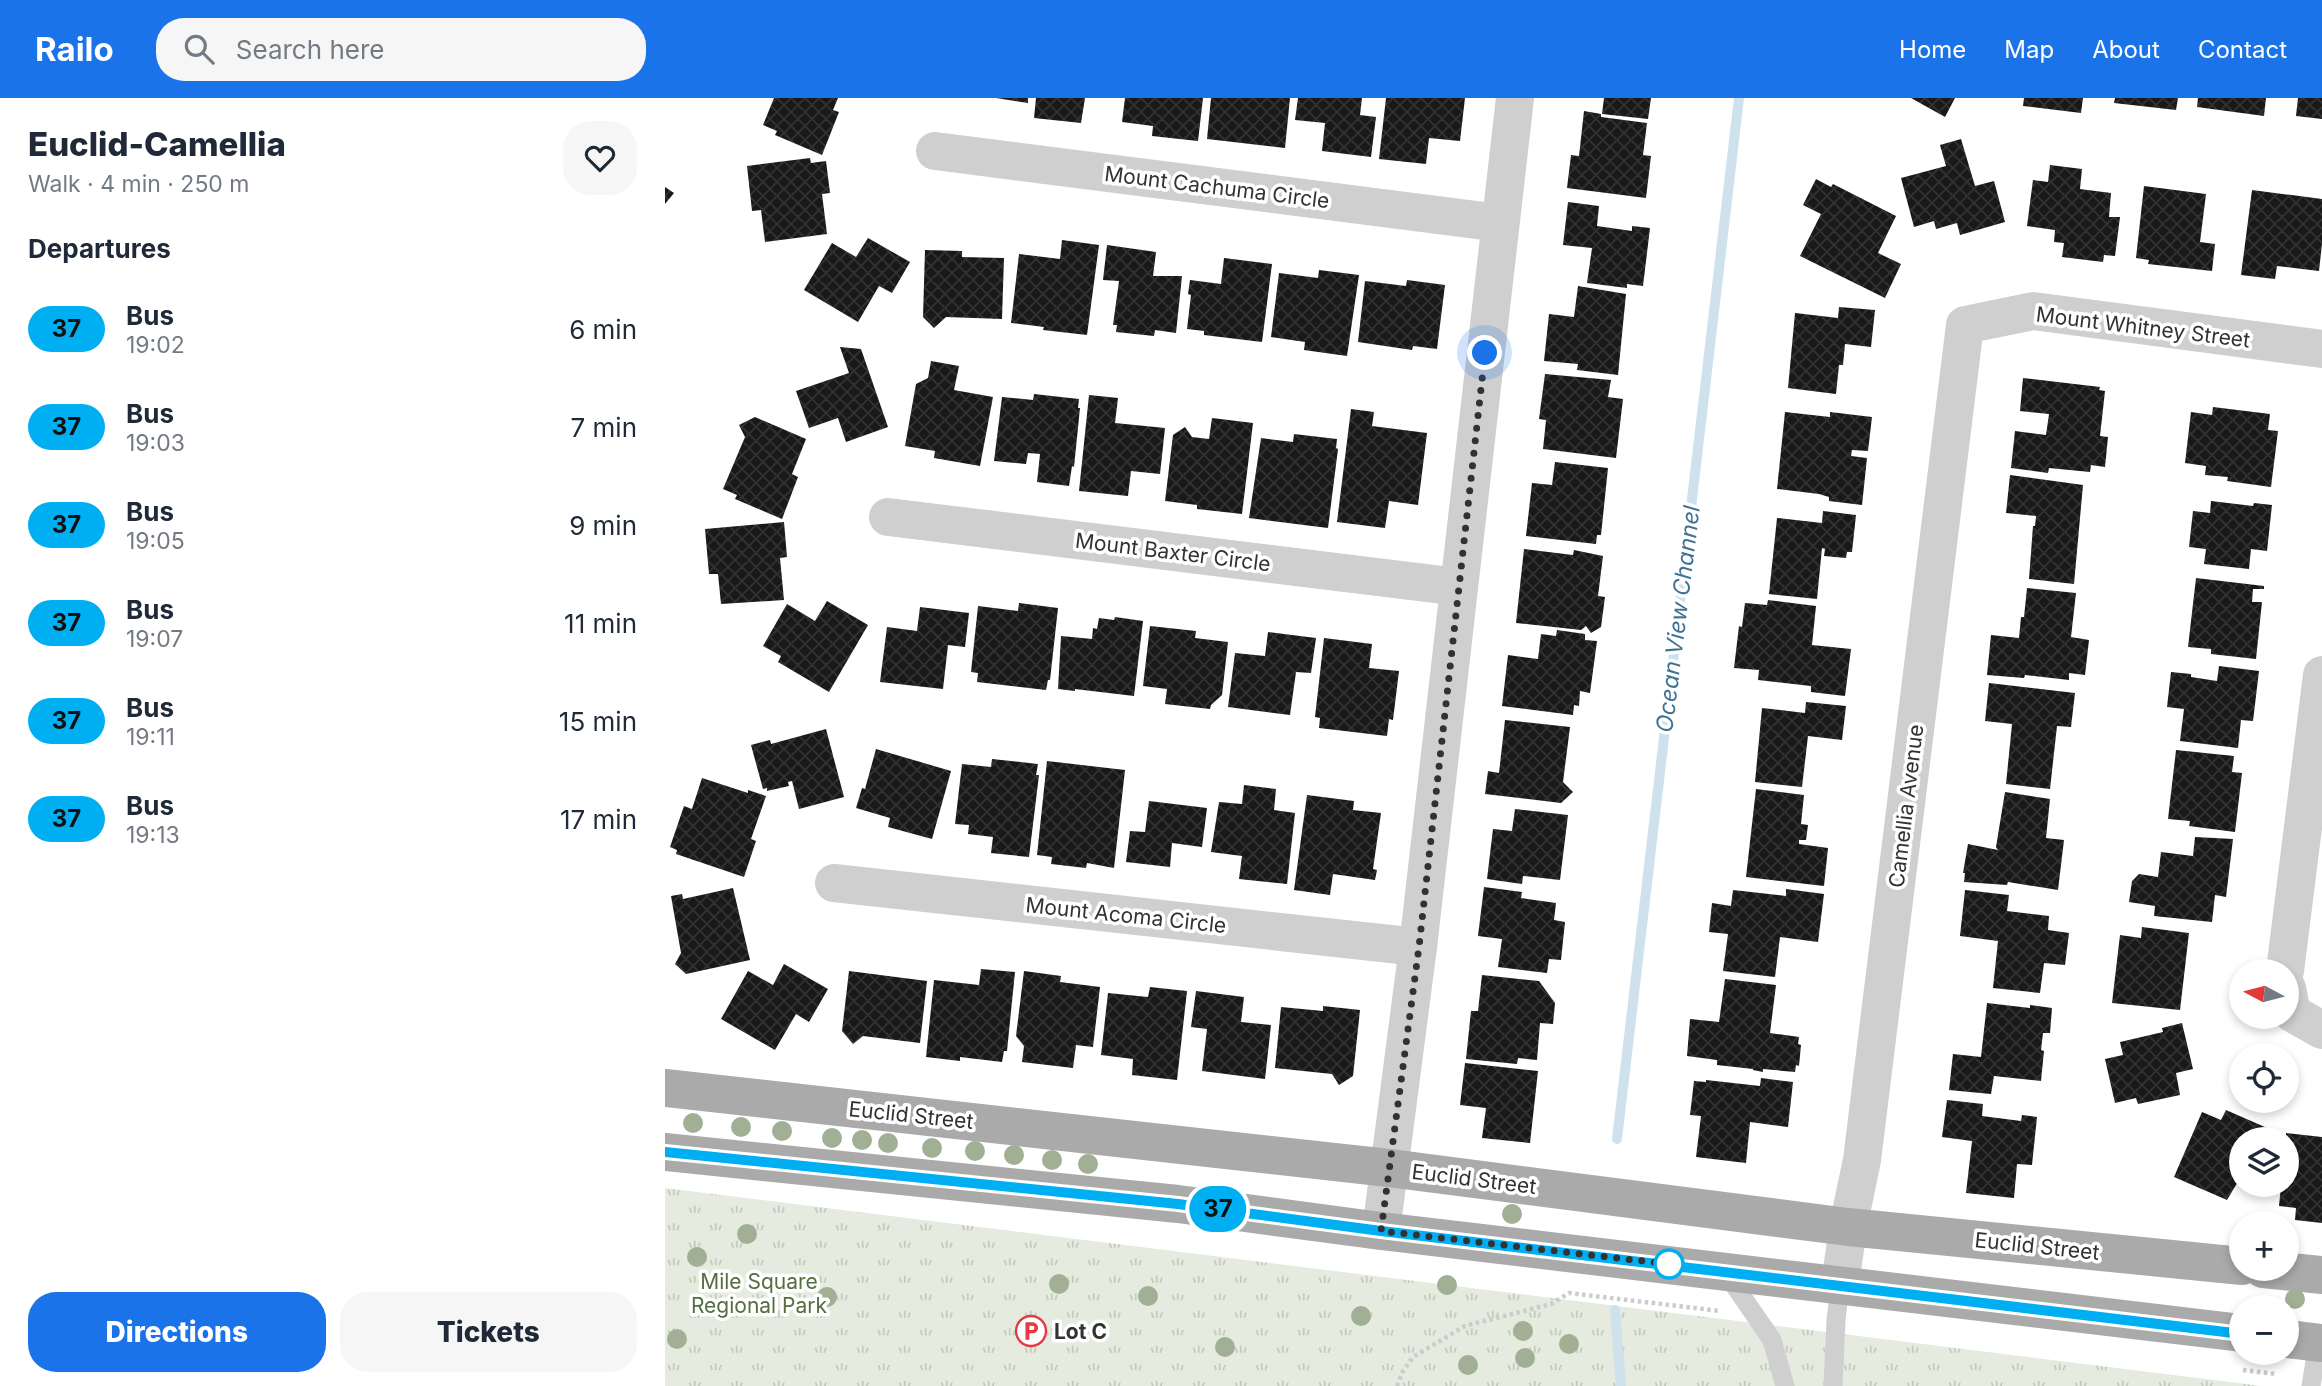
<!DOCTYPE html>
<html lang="en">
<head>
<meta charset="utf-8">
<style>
	:root { --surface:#fff; --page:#f6f6f7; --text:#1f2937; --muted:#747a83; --accent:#1a73e8 }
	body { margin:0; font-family:Inter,sans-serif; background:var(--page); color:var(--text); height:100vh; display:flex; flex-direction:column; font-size:26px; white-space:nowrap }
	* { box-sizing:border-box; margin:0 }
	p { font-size:23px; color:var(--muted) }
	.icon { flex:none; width:38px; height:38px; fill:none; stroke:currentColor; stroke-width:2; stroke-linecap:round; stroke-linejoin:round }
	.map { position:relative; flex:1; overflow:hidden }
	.sheet { display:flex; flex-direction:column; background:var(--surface); width:665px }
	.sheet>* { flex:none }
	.badge { padding:0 14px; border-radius:23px; font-size:24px; line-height:46px }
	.needle { width:46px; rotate:277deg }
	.fabs { position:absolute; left:1564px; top:861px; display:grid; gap:14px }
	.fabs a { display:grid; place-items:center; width:70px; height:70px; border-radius:50%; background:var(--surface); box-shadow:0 4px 10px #0003; font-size:35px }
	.you { position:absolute; width:35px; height:35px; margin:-18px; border:5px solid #fff; border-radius:50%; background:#1a73e8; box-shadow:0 0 0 10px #1a73e833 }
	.map>.badge { position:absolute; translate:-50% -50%; box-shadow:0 0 0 4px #fff }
	h2 { padding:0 28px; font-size:26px; line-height:63px }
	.round { display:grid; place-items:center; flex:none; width:74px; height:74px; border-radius:28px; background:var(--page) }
	.head { display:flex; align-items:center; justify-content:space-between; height:119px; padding:0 28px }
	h1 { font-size:33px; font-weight:800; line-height:52px }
	.button { display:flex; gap:14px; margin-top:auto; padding:14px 28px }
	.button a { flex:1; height:80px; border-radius:28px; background:var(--accent); color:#fff; font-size:28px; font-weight:800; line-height:80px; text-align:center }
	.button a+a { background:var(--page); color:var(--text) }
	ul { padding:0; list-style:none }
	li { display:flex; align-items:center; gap:21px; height:98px; padding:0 28px }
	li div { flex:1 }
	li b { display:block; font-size:26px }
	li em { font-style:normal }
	li .badge { min-width:77px; font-weight:700; text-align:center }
	header { display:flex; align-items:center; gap:42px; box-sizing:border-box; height:98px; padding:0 35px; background:var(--accent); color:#fff }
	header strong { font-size:33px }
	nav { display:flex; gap:38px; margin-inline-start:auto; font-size:24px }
	.search { width:490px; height:63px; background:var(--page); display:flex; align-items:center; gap:18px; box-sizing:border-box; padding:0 24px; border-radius:28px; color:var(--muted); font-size:26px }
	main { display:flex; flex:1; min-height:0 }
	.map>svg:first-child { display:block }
	.grass { fill:url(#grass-tufts) }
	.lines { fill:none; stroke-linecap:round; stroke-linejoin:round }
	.stream { stroke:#cfe1ed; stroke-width:10 }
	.building { fill:url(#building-cross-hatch) }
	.path { stroke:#ccc; stroke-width:4.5; stroke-dasharray:3.5 3.5; stroke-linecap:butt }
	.service { stroke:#cfcfcf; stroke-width:19 }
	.minor { stroke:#cfcfcf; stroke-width:38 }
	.primary { stroke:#aaa; stroke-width:38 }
	.tree { fill:#a1af95 }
	.line-casing { stroke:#fff; stroke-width:16 }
	.line { stroke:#00aff2; stroke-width:10 }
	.walk { stroke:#323232; stroke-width:7; stroke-dasharray:0 12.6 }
	.stop-dot { fill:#fff; stroke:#00aff2; stroke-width:3.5 }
	.labels { text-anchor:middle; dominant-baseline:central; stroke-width:7; stroke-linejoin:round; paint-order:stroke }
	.street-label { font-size:21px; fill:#323232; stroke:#fff }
	.park-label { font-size:21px; fill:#546e3f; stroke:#fff }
	.poi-label { font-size:21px; font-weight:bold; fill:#323232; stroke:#fff; text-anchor:start }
	.water-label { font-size:23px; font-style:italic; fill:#407294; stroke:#fff }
</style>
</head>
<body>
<header>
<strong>Railo</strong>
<div class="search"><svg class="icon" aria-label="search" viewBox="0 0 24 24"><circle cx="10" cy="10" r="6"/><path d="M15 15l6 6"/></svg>Search here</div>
<nav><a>Home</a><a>Map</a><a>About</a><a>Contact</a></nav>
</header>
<main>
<section class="sheet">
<div class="head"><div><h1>Euclid-Camellia</h1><p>Walk · 4 min · 250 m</p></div><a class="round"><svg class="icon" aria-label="heart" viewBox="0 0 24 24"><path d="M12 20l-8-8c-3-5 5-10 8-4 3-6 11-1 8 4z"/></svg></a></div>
<h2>Departures</h2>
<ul>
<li><span class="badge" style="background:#00aff2;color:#111">37</span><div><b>Bus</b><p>19:02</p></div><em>6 min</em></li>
<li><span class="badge" style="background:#00aff2;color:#111">37</span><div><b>Bus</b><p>19:03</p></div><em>7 min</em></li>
<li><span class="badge" style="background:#00aff2;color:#111">37</span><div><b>Bus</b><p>19:05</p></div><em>9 min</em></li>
<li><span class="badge" style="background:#00aff2;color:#111">37</span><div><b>Bus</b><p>19:07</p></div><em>11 min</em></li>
<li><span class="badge" style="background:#00aff2;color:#111">37</span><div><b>Bus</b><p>19:11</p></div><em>15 min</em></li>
<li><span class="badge" style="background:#00aff2;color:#111">37</span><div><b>Bus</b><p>19:13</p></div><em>17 min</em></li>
</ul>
<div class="button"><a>Directions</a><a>Tickets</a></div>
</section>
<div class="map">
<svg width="1657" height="1288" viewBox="0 0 1657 1288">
	<defs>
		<pattern id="grass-tufts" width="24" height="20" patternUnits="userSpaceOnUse" patternTransform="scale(1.75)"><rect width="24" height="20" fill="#e5ebde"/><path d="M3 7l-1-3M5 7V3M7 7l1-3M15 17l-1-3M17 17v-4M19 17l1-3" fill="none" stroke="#c5cabf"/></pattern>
		<pattern id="building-cross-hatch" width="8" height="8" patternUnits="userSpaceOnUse" patternTransform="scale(1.75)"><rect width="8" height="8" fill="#191919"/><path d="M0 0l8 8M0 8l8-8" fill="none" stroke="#323232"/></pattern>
	</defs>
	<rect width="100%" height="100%" fill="#fff"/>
	<path class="grass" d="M0,1090L1597,1288H0Z"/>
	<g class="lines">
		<g class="stream">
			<path d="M952,1041L1074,0"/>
			<path d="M950,1212L956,1288"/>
		</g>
	</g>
	<g class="building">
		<path d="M109,0H173L168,12L174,14L157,57L110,37L112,33L98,27Z"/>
		<path d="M331,0H363V5Z"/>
		<path d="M371,0H420L416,25L369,20Z"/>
		<path d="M460,0H538L533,43L487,38L488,28L457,24Z"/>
		<path d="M546,0H625L620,50L542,41Z"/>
		<path d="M633,0H697L695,17L711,19L706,59L657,53L660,25L630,22Z"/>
		<path d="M721,0H800L795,43L764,40L761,66L714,61Z"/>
		<path d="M939,0H986L983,21L937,16Z"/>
		<path d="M1246,0H1290L1280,19Z"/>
		<path d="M1359,0H1418L1416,15L1358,8Z"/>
		<path d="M1450,0H1513L1511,12L1449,5Z"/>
		<path d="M1533,0H1601L1599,18L1532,9Z"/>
		<path d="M1633,0H1657V21L1631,18Z"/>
		<path d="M919,13L936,16V19L982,25L978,57L986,58L981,100L902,90L906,57L914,58Z"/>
		<path d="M1296,41L1310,88L1329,83L1340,124L1295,137L1292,125L1271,131L1269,123L1249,129L1236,80L1281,68L1275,47Z"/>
		<path d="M145,60L146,65L161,63L165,95L157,96L162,136L100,144L96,112L87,113L82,68Z"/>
		<path d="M1385,67L1417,71L1415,91L1446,95L1444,119H1455L1450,158L1439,157L1438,164L1397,159L1399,145L1389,144L1390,132L1362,128L1368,82L1383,84Z"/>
		<path d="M1151,81L1166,89L1168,86L1231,118L1213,155L1236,166L1220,200L1135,158L1156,116L1138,107Z"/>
		<path d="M1479,88L1541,96L1535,144L1550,146L1547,173L1483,166L1484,162L1471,160Z"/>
		<path d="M0,89L9,95L0,106Z"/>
		<path d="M1587,92L1657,101V146L1654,173L1612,168L1610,181L1576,177Z"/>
		<path d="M903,104L934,108L932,128L967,133V128L985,130L978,188L962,186V190L922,185L927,150L898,147Z"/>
		<path d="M203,140L245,164L227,195L214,188L193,224L139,192L167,145L191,159Z"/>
		<path d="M397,142L434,147L422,237L378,232L379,229L346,225L354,156L395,161Z"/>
		<path d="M442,147L491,154L488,178H517L511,235L490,232L489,238L451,234L452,227H448L454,183L438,182Z"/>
		<path d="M260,152L297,153V159L339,160L337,221L281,219L269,230L258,219Z"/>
		<path d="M559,160L607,166L597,244L539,237V233L522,231L526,197L523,196L525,182L556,186Z"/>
		<path d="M654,172L694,177L682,258L639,252L640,244L606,239L614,175L653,180Z"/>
		<path d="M742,182L780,187L772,251L748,248L747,252L693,244L700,183L741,188Z"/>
		<path d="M913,188L961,196L953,277L912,272L913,266L879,263L884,216L909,219Z"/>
		<path d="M1174,209L1210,212L1206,249L1180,246L1178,267H1174L1171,296L1123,290L1130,215L1173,220Z"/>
		<path d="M175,249L196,251L223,329L181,344L173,320L144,330L131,293L184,275Z"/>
		<path d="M266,263L294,268L289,292L328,299L315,368L269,360L270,353L240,348L251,286L263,280Z"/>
		<path d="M880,276L946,282L943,299L958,301L951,360L878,351L881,322L874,321Z"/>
		<path d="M1358,280L1435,289L1434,292L1440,293L1435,338L1443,339L1440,369L1426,367L1425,374L1384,370L1383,375L1346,370L1350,333L1381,337L1384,316L1355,313Z"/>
		<path d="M369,296L414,301L413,310H415L409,369L407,368L404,388L372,384L375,356L363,355L361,366L329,363L337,299L368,302Z"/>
		<path d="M424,297L453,300L450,325L500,330L495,376L466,373L463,398L414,393Z"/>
		<path d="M1548,309L1605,316L1603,332L1613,333L1606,389L1562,383L1563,379L1540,377L1541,368L1520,365L1526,314L1547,317Z"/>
		<path d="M686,311L709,314L707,328L762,335L753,407L724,403L720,430L672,424Z"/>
		<path d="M1120,314L1165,319V314L1207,319L1203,353L1187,352L1186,358L1202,360L1197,407L1164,403V399L1154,396L1112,391Z"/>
		<path d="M90,319L141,341L127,376L133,379L117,421L70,401L72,397L58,391L80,339L74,327Z"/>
		<path d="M547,320L588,325L577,416L532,411V407L500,403L508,337L520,329L527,339L544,341Z"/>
		<path d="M629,336L672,341L671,350L673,351L663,430L584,420L596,340L628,344Z"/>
		<path d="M890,364L943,370L936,437H932L931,446L861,438L867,385L887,387Z"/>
		<path d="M1345,377L1418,387L1409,486L1364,481L1368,428H1370L1371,418L1341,415Z"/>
		<path d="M1546,403L1588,408L1589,405L1607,407L1602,453L1586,451L1584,471L1539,466L1541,451L1524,449L1528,413L1545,415Z"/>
		<path d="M1158,413L1191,417L1187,454H1182L1181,460L1159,458L1160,451L1157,450L1152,501L1104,496L1112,420L1157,425Z"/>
		<path d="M119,424L122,459L115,460L119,502L56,506L53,476H44L40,431Z"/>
		<path d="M859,451L908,457L909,452L938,458L933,498L940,499L936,529L926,535L921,528L916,532L851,525Z"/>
		<path d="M1531,480L1599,488V491H1588L1587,504H1597L1591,561L1546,556V551L1523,549Z"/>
		<path d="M1362,490L1411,495L1406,539L1424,542L1420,577L1404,575V582L1360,577L1359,580L1322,577L1326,537L1354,540L1356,519H1359Z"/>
		<path d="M1103,502L1151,508L1147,547L1186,551L1180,598L1146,594V588L1093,582L1094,572L1069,570L1074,528L1077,529L1080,505L1102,507Z"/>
		<path d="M162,503L203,527L164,594L113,564L116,558L98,548L122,506L150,523Z"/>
		<path d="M354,505L393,510L385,582H383L381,592L312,584L313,575L306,574L313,508L353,513Z"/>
		<path d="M255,509L304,515L300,549L283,547L278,591L215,584L222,529L252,533Z"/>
		<path d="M450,519L478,523L469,598L410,591V593L393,591L396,538L427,541L428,530L432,531L434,520L449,522Z"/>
		<path d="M485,528L531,533L530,540L563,544L557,597L546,607L545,611L500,606L502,591L478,588Z"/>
		<path d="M892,532L920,536V542L932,543L925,595L915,593L914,608L909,607L908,617L837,608L843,557L873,561L876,536L891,538Z"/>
		<path d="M603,534L651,540L646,575L631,574L625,617L563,609L570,555L600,558Z"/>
		<path d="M659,540L707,546L704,570L734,573L728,622L724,621L722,638L654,630L655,620L650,619Z"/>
		<path d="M1554,568L1594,573L1588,623L1576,622L1573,650L1515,643L1519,611L1502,609L1506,574L1526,576V579L1552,583Z"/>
		<path d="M1324,585L1410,595L1406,629L1392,628L1385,691L1341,686L1347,626L1320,623Z"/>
		<path d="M1141,604L1181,608L1177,642L1143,638L1137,689L1090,684L1097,610L1140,615Z"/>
		<path d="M840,622L905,629L898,684L908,694L896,705L820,696L823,673L834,675Z"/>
		<path d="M161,631L179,699L134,711L127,683L123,684L124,688L102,693V690L98,691L86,647L105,642L106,646Z"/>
		<path d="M211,651L286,673L267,741L223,729L225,720L191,710L197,690L200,691Z"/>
		<path d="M1511,652L1569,658L1567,674L1577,675L1570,734L1524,728L1525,723L1503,721Z"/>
		<path d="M327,661L373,666L371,677H374L364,759L326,755L328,739L303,736L304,727L290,726L297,666L326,669Z"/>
		<path d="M382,663L460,672L449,770L422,765L421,770L386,766L387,759L372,757Z"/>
		<path d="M37,680L83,695V692L101,698L86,741L91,743L79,779L11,756L12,752L5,749L19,708L27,711Z"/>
		<path d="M579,687L611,691L609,712L630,715L622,786L574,781L577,758L546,754L554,704L577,706Z"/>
		<path d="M1091,691L1139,697L1136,726L1143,727L1141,742H1134V746L1163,750L1159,788L1081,779Z"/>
		<path d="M1340,694L1385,701L1381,740L1399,742L1393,792L1343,784L1342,787L1299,784L1300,775H1298L1303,746L1333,752L1331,749Z"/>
		<path d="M642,697L689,703L688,712L716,715L708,771L712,772L710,782L668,776L665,797L629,792Z"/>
		<path d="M484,703L542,710L537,749L507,745L505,769L461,764L465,733L480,734Z"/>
		<path d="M850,711L903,717L895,782L858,778L857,786L822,781L828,731L847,733Z"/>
		<path d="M1530,739L1568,741L1561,799L1550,797L1547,824L1489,818L1490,808L1464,804L1467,783L1474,776L1493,779L1496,754L1528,758Z"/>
		<path d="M819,789L857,794L856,800L891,805L889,822L900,824L896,862L884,861L882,875L833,869L837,841L813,838Z"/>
		<path d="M68,790L85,862L21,876L10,866L16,855L6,798L17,796L18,801Z"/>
		<path d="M1121,791L1159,796L1153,844L1115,839L1110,879L1058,873L1063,836L1044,834L1047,805L1066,808L1068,792L1121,798Z"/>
		<path d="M1300,792L1344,797L1342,813L1384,818L1383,832L1404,835L1400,867L1379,865L1375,895L1328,890L1333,843L1295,838Z"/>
		<path d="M1477,829L1524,835L1515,912L1447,905L1455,837L1476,840Z"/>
		<path d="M119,866L163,891L144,924L131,916L110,952L56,921L83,873L108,887Z"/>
		<path d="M316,871L350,874L342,953H339L337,964L295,959V963L261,959L269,882L314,887Z"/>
		<path d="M184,873L262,883L255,945L198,938L188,946L177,933Z"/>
		<path d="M359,873L396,878L395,884L435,889L428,949L411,947L408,970L357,964L359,948L351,938Z"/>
		<path d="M817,877L874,883L890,905L888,926L875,925L872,962L853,960L852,966L801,961L806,913H813Z"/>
		<path d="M1060,881L1111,887L1105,935L1134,939L1133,946L1136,947L1134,968L1131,967L1130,974L1098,971V974L1088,972V971L1052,967V962L1022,958L1025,921L1054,924Z"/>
		<path d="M485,889L522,893L512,982L467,977L468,961L436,957L443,895L483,899Z"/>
		<path d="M531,893L579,899L576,924L606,927L600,981L537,973L542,931L526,929Z"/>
		<path d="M1322,905L1365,910V907L1387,910L1385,935H1378L1376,952L1379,953L1376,983L1329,978L1326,996L1284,992L1288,956L1316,959Z"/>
		<path d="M658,908L695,912L688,978L674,987L667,976L610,970L616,909L658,913Z"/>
		<path d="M1517,925L1528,971L1511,975L1515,997L1473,1006L1471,1000L1450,1005L1440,961L1458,957L1455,944L1498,934L1497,930Z"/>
		<path d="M800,965L873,973L865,1045L817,1040L821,1010L795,1007Z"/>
		<path d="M1096,980L1128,984L1123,1029L1085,1024L1081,1065L1031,1059L1036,1018L1025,1017L1029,983L1041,984V982L1095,988Z"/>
		<path d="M1282,1002L1318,1006L1317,1018L1356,1023L1357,1017L1372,1019L1367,1067L1352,1066L1349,1100L1301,1095L1307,1043L1277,1039Z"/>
		<path d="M1561,1012L1609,1033L1606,1041H1577V1083L1574,1082L1562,1102L1509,1079L1537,1014L1556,1022Z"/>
		<path d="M1621,1035L1657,1039V1125L1630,1122L1631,1110L1614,1108L1616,1087H1622Z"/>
	</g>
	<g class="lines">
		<g class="path">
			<path d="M1578,1272L1611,1276"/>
			<path d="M732,1288L738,1273L748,1259L800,1228L886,1206L904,1195L1055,1213"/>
		</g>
		<g class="service">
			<path d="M1061,1175L1107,1242L1120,1288"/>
			<path d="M1168,1288L1171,1222L1175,1187"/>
			<path d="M1646,1288L1653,1245"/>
		</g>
		<g class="minor">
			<path d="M270,53L835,125"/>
			<path d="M223,419L794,489"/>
			<path d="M169,785L753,849"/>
			<path d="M1620,873L1657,577"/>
			<path d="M1622,890L1627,915L1657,932"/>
			<path d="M716,1133L753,849L850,0"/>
			<path d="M1175,1187L1183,1129L1197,1062L1300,227L1368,213L1657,251"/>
		</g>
		<g class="primary">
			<path d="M0,990L724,1070L1183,1129L1577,1168"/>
			<path d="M0,1054L513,1106L716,1133L1577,1235"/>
			<path d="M1598,1171L1657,1177"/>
			<path d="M1622,1241L1657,1245"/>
		</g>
	</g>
	<g class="tree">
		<circle cx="28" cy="1025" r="10"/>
		<circle cx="76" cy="1029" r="10"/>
		<circle cx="117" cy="1033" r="10"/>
		<circle cx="167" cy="1040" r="10"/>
		<circle cx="197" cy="1042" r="10"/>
		<circle cx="223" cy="1045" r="10"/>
		<circle cx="267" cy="1050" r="10"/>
		<circle cx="310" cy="1053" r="10"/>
		<circle cx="349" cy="1057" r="10"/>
		<circle cx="387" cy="1062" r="10"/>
		<circle cx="423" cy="1066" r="10"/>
		<circle cx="847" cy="1116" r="10"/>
		<circle cx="82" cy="1136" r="10"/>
		<circle cx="32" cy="1159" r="10"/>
		<circle cx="394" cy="1186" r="10"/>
		<circle cx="782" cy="1187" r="10"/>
		<circle cx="483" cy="1198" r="10"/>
		<circle cx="162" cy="1199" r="10"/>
		<circle cx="1630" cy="1201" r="10"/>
		<circle cx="696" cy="1218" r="10"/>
		<circle cx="858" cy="1233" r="10"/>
		<circle cx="12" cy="1241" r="10"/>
		<circle cx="904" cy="1246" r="10"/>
		<circle cx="560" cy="1249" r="10"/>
		<circle cx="860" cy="1260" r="10"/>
		<circle cx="803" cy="1267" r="10"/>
	</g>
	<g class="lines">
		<g class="line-casing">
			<path id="line" d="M0,1054L513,1106L716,1133L1577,1236"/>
		</g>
		<use href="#line" class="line"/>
		<path class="walk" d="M820,255L754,849L716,1133L1004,1166"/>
	</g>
	<defs>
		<g id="parking-ring" transform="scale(1.575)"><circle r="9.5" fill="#fff" stroke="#e23b44" stroke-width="1.5"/><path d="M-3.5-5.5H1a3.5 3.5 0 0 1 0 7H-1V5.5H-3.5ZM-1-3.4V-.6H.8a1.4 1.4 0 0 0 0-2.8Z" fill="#e23b44"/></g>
	</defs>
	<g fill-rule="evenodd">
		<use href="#parking-ring" x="366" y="1233"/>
	</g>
	<circle class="stop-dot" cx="1004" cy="1166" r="14"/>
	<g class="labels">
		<g class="street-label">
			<text transform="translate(552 89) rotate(7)">Mount Cachuma Circle</text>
			<text transform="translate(1478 229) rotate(7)">Mount Whitney Street</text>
			<text transform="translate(508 454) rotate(7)">Mount Baxter Circle</text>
			<text transform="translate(1241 708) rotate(-83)">Camellia Avenue</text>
			<text transform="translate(461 817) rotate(6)">Mount Acoma Circle</text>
			<text transform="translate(246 1017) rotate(6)">Euclid Street</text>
			<text transform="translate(809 1081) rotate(7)">Euclid Street</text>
			<text transform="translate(1372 1148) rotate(6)">Euclid Street</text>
		</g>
		<g class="park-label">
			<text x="94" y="1183">Mile Square<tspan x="94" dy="24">Regional Park</tspan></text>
		</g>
		<g class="poi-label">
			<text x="389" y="1233">Lot C</text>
		</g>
		<g class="water-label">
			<text transform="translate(1013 521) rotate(-83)">Ocean View Channel</text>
		</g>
	</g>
</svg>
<div class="fabs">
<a><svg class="needle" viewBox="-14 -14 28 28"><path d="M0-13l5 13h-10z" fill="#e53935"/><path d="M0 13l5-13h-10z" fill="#747a83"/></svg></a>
<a><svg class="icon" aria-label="locate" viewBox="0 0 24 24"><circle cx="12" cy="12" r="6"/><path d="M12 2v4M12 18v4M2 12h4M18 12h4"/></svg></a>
<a><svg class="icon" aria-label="layers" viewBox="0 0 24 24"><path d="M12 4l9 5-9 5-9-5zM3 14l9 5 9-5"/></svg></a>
<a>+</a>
<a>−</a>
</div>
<div class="you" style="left:820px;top:255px"></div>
<b class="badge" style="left:553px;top:1111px;background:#00aff2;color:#111">37</b>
</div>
</main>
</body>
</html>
